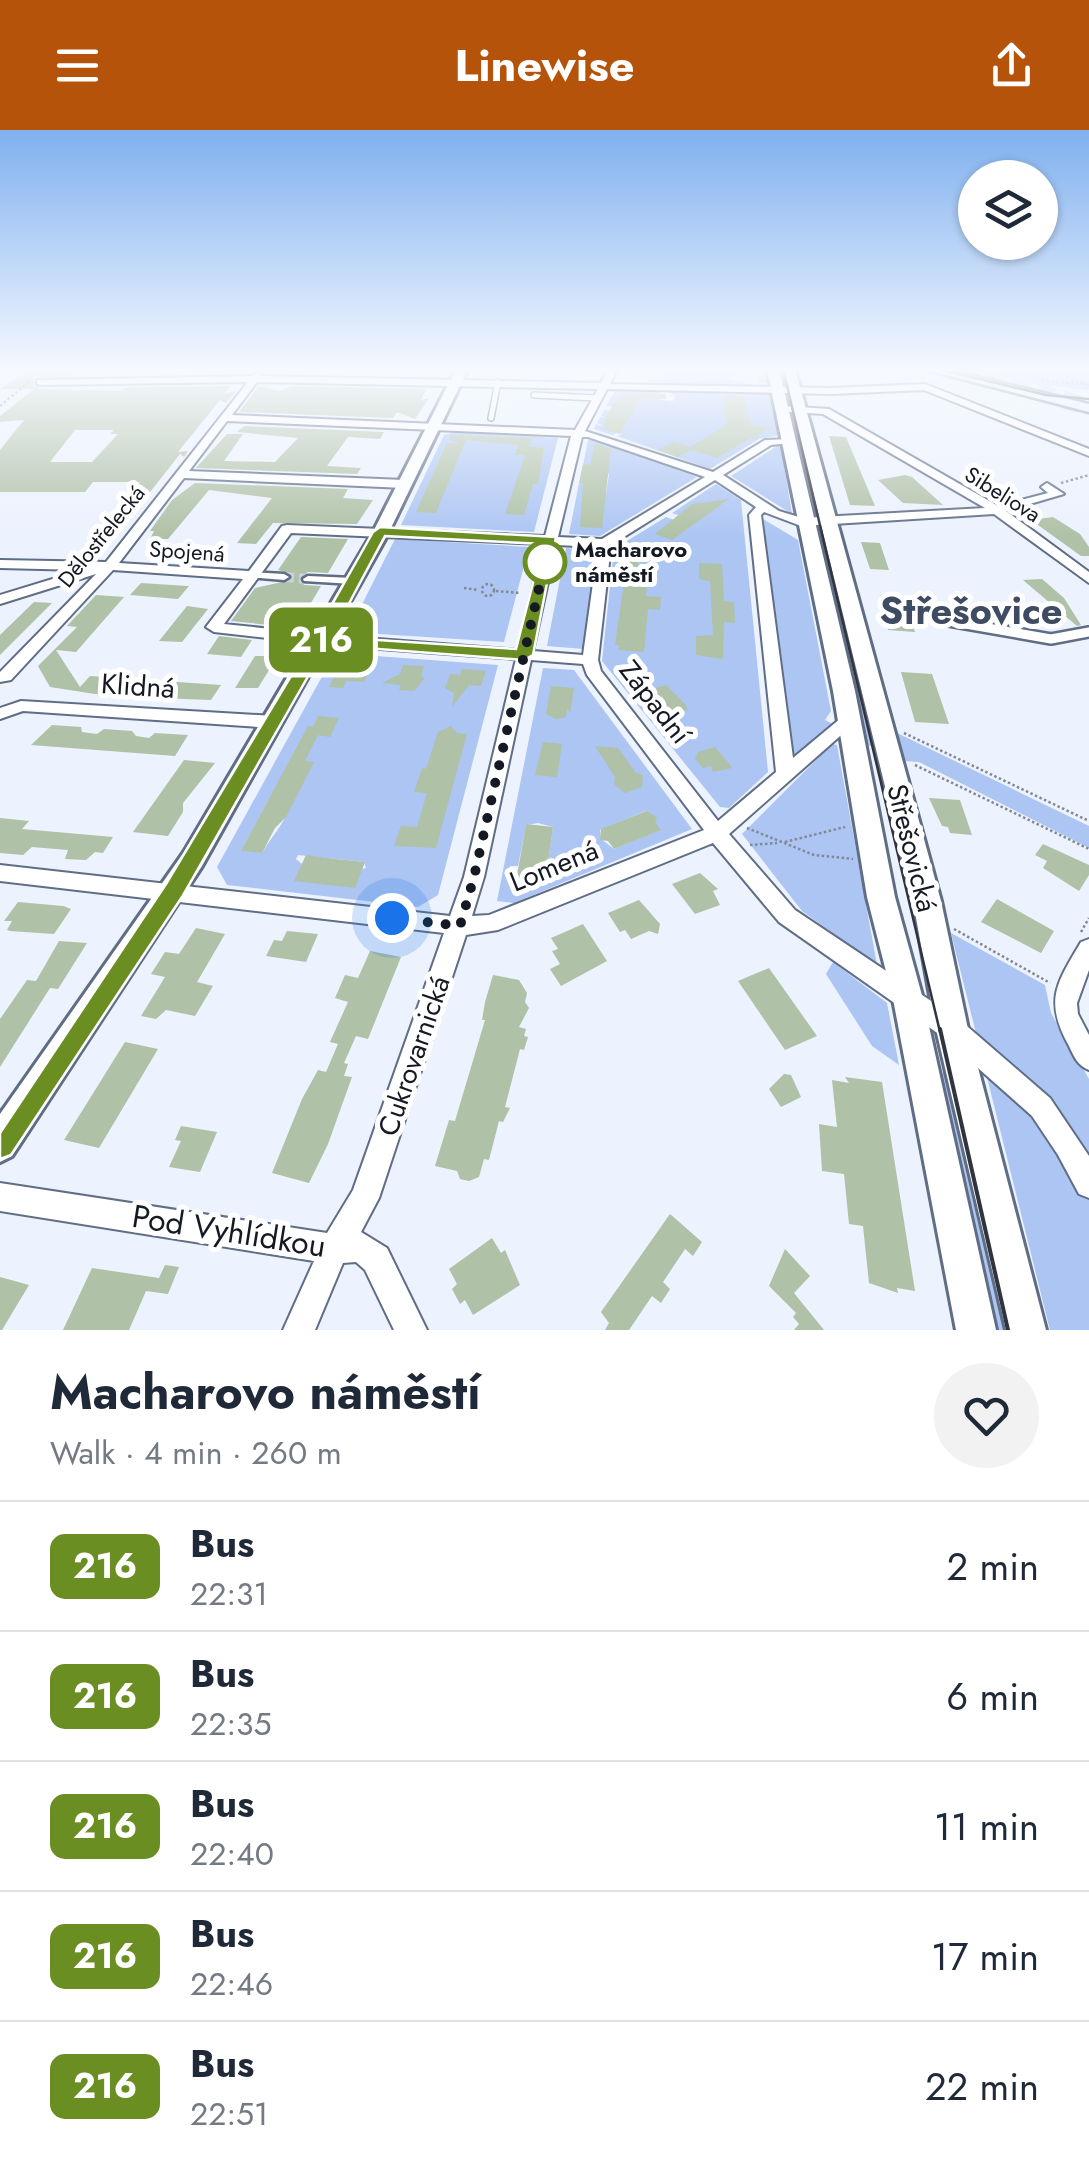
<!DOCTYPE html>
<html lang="en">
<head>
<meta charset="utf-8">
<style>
	:root { --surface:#fff; --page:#f2f2f3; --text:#1f2937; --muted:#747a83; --line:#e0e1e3; --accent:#b45309 }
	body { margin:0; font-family:Jost,sans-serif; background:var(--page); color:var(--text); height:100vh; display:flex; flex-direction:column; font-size:38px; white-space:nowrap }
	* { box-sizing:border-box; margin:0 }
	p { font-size:32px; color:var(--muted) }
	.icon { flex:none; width:55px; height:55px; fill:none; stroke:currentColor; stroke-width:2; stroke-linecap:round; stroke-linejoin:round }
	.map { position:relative; height:1200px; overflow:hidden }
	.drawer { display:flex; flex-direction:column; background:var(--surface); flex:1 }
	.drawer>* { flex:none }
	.badge { padding:0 20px; border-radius:15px; font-size:35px; line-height:65px }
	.fabs { position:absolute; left:958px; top:30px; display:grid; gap:20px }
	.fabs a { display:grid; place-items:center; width:100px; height:100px; border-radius:50%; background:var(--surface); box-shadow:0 2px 8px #0004; font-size:50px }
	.you { position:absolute; width:50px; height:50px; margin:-25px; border:8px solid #fff; border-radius:50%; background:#1a73e8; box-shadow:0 0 0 15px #1a73e833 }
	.map>.badge { position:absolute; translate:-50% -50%; box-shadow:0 0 0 5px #fff }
	.round { display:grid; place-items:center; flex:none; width:105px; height:105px; border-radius:52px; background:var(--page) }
	.summary { display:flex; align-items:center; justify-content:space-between; height:170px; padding:0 50px }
	h1 { font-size:48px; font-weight:700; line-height:75px }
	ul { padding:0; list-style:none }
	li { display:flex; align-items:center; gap:30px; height:130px; padding:0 50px; border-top:2px solid var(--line) }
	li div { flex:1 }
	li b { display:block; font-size:38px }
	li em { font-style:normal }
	li .badge { min-width:110px; font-weight:700; text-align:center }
	header { display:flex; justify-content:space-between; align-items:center; height:130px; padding:0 50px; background:var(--accent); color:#fff; font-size:45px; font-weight:700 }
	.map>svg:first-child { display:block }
	.green { fill:#acc5f3; fill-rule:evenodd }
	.building { fill:#afc1a6; fill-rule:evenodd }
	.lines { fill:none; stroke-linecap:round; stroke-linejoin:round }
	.pedestrian-tunnel { stroke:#ccd1dd; stroke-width:10; stroke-dasharray:10 5; stroke-linecap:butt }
	.trunk-tunnel { stroke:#ccd1dd; stroke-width:18; stroke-dasharray:18 9; stroke-linecap:butt }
	.service-far1-casing { stroke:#5f6d85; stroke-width:8 }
	.service-casing { stroke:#5f6d85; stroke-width:14 }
	.pedestrian-casing { stroke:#5f6d85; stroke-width:5 }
	.minor-casing { stroke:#5f6d85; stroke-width:4 }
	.tertiary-casing { stroke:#5f6d85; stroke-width:6 }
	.secondary-casing { stroke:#5f6d85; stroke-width:5 }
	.path { stroke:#838893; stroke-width:2.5; stroke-dasharray:2.5 2.5; stroke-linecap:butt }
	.service-far1 { stroke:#fff; stroke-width:5 }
	.service { stroke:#fff; stroke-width:9 }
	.pedestrian { fill:#fff; fill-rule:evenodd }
	.minor { fill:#fff; fill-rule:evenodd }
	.tertiary { fill:#fff; fill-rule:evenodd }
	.secondary { fill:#e9f1fe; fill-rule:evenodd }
	.tram-far1 { stroke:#2f343e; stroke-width:2.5 }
	.tram { stroke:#2f343e; stroke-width:4 }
	.line { fill:#6b8e23; stroke:#fff; stroke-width:2.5 }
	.walk { stroke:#141923; stroke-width:10; stroke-dasharray:0 18 }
	.stop-dot { fill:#fff; stroke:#6b8e23; stroke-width:5 }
	.labels { text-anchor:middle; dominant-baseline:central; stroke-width:10; stroke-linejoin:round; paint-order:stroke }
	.far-street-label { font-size:22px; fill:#141923; stroke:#fff }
	.far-stop-label { font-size:22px; font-weight:bold; fill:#141923; stroke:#fff; text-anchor:start }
	.street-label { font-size:28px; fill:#141923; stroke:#fff }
	.near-street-label { font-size:32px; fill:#141923; stroke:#fff }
	.district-label { font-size:38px; font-weight:bold; fill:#3f4b62; stroke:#fff }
</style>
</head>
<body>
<header><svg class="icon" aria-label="menu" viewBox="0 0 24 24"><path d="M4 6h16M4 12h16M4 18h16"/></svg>Linewise<svg class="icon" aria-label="share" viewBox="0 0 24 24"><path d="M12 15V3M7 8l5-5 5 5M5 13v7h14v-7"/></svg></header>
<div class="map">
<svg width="1089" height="1200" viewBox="0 0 1089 1200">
	<rect width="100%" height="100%" fill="#ecf2fe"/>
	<g class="green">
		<path d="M627,239H766L769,253H760L757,243L738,242L728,249L757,256L649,252V249L665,250V242Z"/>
		<path d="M973,239H1089V260L1036,254Z"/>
		<path d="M616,259L659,260L661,270L673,271L676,266L665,260L771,264L779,305L759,309L710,339L617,306L622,304L619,302L612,305L594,299L596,294L604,296L597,293L600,287L608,288L601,286L604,280L612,281L614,277L606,276Z"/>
		<path d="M456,302L558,308L534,402L401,395L444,305Z"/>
		<path d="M588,310H595L697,347L600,406L569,404L579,353H588L590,363L606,364L609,344H593L580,350Z"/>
		<path d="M777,316L781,317L792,384L731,346Z"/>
		<path d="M716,354L741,370L768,642L729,678L720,677L602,531L614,419L666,387L674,390L680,386L672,383Z"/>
		<path d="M760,387L798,410L831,581L825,590L833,594L796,624L791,623Z"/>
		<path d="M395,409L529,417L504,512L348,502Z"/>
		<path d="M815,411H826L880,617L856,614Z"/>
		<path d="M566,418L599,421L583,519L547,516Z"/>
		<path d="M335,523L498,535L438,765L418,777L227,755L217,737ZM268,671L289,673C289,689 271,707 262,723L242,720ZM298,725L364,732L366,738L295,751L302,734L296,729Z"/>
		<path d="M543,538L574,540L692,699L514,773L497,771ZM645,681L660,700L614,719L601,709L600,700ZM538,693L553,697L547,739H535L527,746L509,745L510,736H518L526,695Z"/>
		<path d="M895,602L1089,696V718L919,632L903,631Z"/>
		<path d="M832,614L837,615L877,835L802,781L742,704Z"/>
		<path d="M951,803L1045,855L1051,883L1089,949V1200H1050Z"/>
		<path d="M833,832L887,873L899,935L872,916L826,844Z"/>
		<path d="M931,942L954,944L1012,1200H985Z"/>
	</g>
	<g class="building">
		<path d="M28,240L73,242L69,246H74L34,247V256L40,259L120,261L129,257L230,256L224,264L236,261L226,273L220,270L178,322L188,321L184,327L180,324L109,414H88L140,352H93L85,362H0V320L24,290L0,292V286L34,259H0ZM75,300H114L110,304H118L92,332H50Z"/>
		<path d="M259,256L280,261L292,256L426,259L421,270L429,268L415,289L397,282L393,288L239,282Z"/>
		<path d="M621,263L666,264V269L641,268L620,304L603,299L606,286Z"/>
		<path d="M723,265L743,266L751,296L771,297L758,304V310L751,308L717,328L691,320L678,327L657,320L674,312L690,317L721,298L725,294Z"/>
		<path d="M244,296L384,302L380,309L348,307L327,336L361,338L357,344L196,338L227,304H243L224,331L275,332L298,308L237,302Z"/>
		<path d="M451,305L532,308L530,317L544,318L538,354H533L524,385L505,384L525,325H515L518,315L466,310L436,383L416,382L447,313L459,314L449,309Z"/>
		<path d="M829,306L846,307L875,376L850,375Z"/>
		<path d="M595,313L611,319L602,398L580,397L583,353H579L583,334L590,335Z"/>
		<path d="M905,345L912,347L943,375L903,373L878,350Z"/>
		<path d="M195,353L348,359L343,368L373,370L357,394L273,393L256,414L237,413L272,368L209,360L168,409H150L154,401H150L172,370Z"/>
		<path d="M729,369L672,410L655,404L692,374Z"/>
		<path d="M1053,387L1080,404L1089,417V426H1081L1031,390Z"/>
		<path d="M301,407L348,409L328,443L308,442L299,448L304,455L321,456L305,483L298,482L289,497L231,491L255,458L291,450V444L278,440Z"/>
		<path d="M861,412L880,413L889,440L870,439Z"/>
		<path d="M629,416L641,439L649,436L646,466L661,467L660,480L648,479L644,522L618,520L619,515H615Z"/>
		<path d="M699,433L722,434L724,471L734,472L735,493L724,492L723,529L696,525V506L713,505L710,451L699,449Z"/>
		<path d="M1042,449L1064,468L1081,495L1077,496L1023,450Z"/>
		<path d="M141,453L187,456H189L178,469L130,465Z"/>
		<path d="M96,465L124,467L76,522L56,520L80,557L90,546L221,555L211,570L108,566L50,557L38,536L77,497L67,496Z"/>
		<path d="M34,472L52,473L0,525V505Z"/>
		<path d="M187,476L208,479L182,512L159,511Z"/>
		<path d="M881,476L907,478L915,502L888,500Z"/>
		<path d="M219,506L252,510L241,527L207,524Z"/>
		<path d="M255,526H269L274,532L258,558H235Z"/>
		<path d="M349,531L373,533L364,552L346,551L343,558L329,557L337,540L344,541Z"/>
		<path d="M403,535L424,536L421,545L424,549L414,561L399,560L401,555L382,553L400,544Z"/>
		<path d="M462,539L486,541L481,556L469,555L452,577L454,563L445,558L450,544L460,545Z"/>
		<path d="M901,542L932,544L949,594L915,592Z"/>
		<path d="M666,555L684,573L688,580L659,585L640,562Z"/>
		<path d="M551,556L574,558L570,583L567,578L566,587L556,589L546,584Z"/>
		<path d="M318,586L339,588L330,607L318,605L305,631L314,632L286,687L275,698L262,723L241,721L308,596L313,597Z"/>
		<path d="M52,595L81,597L82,602L97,604L104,599L132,601L136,606L149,608L155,603L188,605L175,626L31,615Z"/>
		<path d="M451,596L457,603L467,604L436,718L394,716L401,696L417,697L427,663L414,662L422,638L426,639L438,602Z"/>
		<path d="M543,612L562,614L557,647L535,645Z"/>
		<path d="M595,616L618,618L636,643L643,645L642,657L625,663L614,654L615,647Z"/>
		<path d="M715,617L727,631L732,638L713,642L711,636L703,638L695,629L698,622Z"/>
		<path d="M184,630L215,633L183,673V682L168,706L133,702Z"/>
		<path d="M929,668L960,670L972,705L950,703L948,697L942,696Z"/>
		<path d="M646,681L657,687L655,692L661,700L614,719L608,711L600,710L601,699Z"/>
		<path d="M0,688L29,691L22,699L113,707L103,723L95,722L86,730L65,729L68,720L32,717L23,725L0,723Z"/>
		<path d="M526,694L553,697L547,740L536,739L516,751Z"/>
		<path d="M1043,714L1089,735V745L1079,761L1043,738L1047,731L1035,725Z"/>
		<path d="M306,725L335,729L365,732L355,758L294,751Z"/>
		<path d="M700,743L718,759L713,761L720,775L695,784L672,754Z"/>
		<path d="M997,769L1054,801L1041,823L981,792Z"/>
		<path d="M639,770L660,794L658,804L649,801L631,809L625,800L620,802L608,783Z"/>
		<path d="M18,772L63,776L71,779L54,804L10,801L7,800L12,791H4Z"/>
		<path d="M583,794L607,831L561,856L550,839L560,834L552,821L558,819L551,808Z"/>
		<path d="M196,798L225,804L197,852L213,856L195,886L166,880L156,889L141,886L165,847L151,844L165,822L179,824Z"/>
		<path d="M287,801L318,804L306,832L266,826L274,810L282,811Z"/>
		<path d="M59,811L87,813L58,859L50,858L0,937V889L27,850L36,851Z"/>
		<path d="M370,821L401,827L368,909L356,906L344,933L348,934L344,946L352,947L328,1014L309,1053L272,1043L302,969L318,940L326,942L338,914L330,912L348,872L335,868L345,845L358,848Z"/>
		<path d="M769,838L817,906L785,920L738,851Z"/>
		<path d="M493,845L519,850L527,863L525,872L529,878L519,897L526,899L524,906L528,907L524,920L520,919L505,977L510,978L503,992L499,991L489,1030L484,1029L479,1047L469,1051L460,1049L457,1041L435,1036L449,990L455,991L485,890H482L485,872Z"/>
		<path d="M125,912L158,919L99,1018L64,1010Z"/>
		<path d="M784,944L791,945L801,967L781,977L769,959Z"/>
		<path d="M845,947L882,952L915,1161L897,1158L898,1163L869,1153L863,1096L849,1094L844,1044L822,1041L819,994L837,997L832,950L849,953Z"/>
		<path d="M181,996L217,1002L200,1042L169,1037L181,1011L175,1010Z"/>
		<path d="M670,1084L702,1112L693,1126L685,1119L663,1152L670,1159L661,1173L652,1166L629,1200H605L609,1193L601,1182Z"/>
		<path d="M492,1108L501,1123L505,1120L520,1155L473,1185L465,1170L460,1174L452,1159L457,1154L449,1139Z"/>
		<path d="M785,1119L810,1146L794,1163L824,1200H794L799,1194L793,1187L796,1183L769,1156Z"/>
		<path d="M165,1135L179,1137L168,1164L146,1161L129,1200H63L92,1138L159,1148Z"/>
		<path d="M0,1147L29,1155L2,1200H0Z"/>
	</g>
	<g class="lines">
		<path class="pedestrian-tunnel" d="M284,447L308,449"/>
		<path class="trunk-tunnel" d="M959,239L1089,277"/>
		<g class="service-far1-casing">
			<g id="service-far1">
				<path d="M534,265L596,268"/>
				<path d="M491,288L498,252"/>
			</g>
		</g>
		<g class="service-casing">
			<path id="service" d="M943,490L1051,509L1089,502"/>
		</g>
		<g class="pedestrian-casing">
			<g id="pedestrian">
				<path d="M251,442L284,444L289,447L284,450L247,447V443Z"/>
				<path d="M308,446L353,448L358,451L353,454L304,451L303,449Z"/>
			</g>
		</g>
		<g class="minor-casing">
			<g id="minor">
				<path d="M609,239H617L610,254L831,258L925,254L1089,319V326L924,260L831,264L607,259L585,301L713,342L765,310L791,309V313L771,315L723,345L779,381L802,388L985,378L823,284L778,281V277L782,276L829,279L998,376L1048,363L1041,357L1047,353L1064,364L1006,381L1089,442V453L994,384L801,396L764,382L761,385L793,628L841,588H853L856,592L729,704L795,780L961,891L1050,968L1089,1026V1068L1079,1064L1058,1025L1032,986L943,907L779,792L713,713L498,800L466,805L379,1068L361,1102L387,1118L427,1200H394L365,1140L356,1132L343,1133L315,1200H283L314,1131L0,1081V1053L327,1103L353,1060L444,803L0,751V735L450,786L464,747L516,529L339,516L214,502L206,497L243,449L113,440L11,550L0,552V542L96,444L0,474V465L82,440L0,438V430L106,432L248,252L40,255L37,254V250L252,246L258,242L262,246L601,253ZM257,252L598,259L575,300L232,285ZM227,291L571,306L545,406L287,395L282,396L249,441L119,433L184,348L404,358L410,354L404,350L189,341ZM582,307H588L705,347L602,409L558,407ZM715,350L756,377L749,385L776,642L718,691L601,541L598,530L611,415ZM291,403L543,414L518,520L339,506L224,494ZM556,415L598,417L583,525L533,521ZM531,530L583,534L587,545L704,700L489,785L472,786L484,747Z"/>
				<path d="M21,571L274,586L283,592L274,598L23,581L0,589V578Z"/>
				<path d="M1089,809V840L1077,873L1078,884L1089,905V940C1078,936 1074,927 1069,916C1044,871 1056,854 1081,812Z"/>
			</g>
		</g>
		<g class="tertiary-casing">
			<g id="tertiary">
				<path d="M456,239H468L389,402L202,736L12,1026L0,1032V984L184,722L373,402Z"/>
				<path d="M767,239H779L855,561L895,767L923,869L996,1200H956L893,869L867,767L833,561Z"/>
				<path d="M783,239H795L941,771L968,899L1046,1200H1006L936,899L913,771Z"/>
			</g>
		</g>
		<g class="secondary-casing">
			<path id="secondary" d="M923,239H944L1089,274V282Z"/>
		</g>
		<g class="path">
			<path d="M1003,239L1047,251L1089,255"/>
			<path d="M1048,239L1088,255"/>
			<path d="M1052,241L1089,243"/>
			<path d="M0,276L30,251"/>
			<path d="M1061,353L1089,345"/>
			<circle cx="488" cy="460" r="6"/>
			<path d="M464,458L478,460"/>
			<path d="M496,461L520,463"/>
			<path d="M904,603L1089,691"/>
			<path d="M915,635L1089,719"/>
			<path d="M747,698L814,725L853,729"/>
			<path d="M785,712L845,697"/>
			<path d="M750,715L777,713"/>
			<path d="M954,799L1050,853"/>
			<path d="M1081,802L1089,788"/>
		</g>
		<use href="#service-far1" class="service-far1"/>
		<use href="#service" class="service"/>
		<use href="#pedestrian" class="pedestrian"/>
		<use href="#minor" class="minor"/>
		<use href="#tertiary" class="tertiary"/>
		<use href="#secondary" class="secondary"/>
		<g class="tram-far1">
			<path d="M783,239L940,902"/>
			<path d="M938,239L1046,265L1089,269"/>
		</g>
		<path class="tram" d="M940,899L1008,1200"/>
	</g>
	<linearGradient id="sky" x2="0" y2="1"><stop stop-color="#7fb0ee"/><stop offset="0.59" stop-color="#f6f9ff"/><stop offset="1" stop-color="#f6f9ff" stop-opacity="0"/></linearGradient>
	<rect width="1089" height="407" fill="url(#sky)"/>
	<path class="line" d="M380,397L556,407L533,525L524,530L326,515L182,767L11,1025L0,1029V1003L166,754L315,506L516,519L543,414L385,406L338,494L324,498L321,494L373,402Z"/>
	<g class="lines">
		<path class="walk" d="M392,788L460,796L474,747L545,432"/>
	</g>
	<circle class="stop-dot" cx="545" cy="432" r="20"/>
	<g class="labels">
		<g class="far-street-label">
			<text transform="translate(1003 364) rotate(32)">Sibeliova</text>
			<text transform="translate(101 406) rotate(-51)">Dělostřelecká</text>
			<text transform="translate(187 421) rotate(4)">Spojená</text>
		</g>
		<g class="far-stop-label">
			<text x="575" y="419">Macharovo<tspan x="575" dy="25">náměstí</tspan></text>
		</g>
		<g class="street-label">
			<text transform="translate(138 556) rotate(4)">Klidná</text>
			<text transform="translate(655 572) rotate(52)">Západní</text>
			<text transform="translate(912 718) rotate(76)">Střešovická</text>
			<text transform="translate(554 736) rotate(-22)">Lomená</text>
			<text transform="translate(414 926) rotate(-71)">Cukrovarnická</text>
		</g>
		<g class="near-street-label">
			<text transform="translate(229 1101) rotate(9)">Pod Vyhlídkou</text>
		</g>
		<g class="district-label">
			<text x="971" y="480">Střešovice</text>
		</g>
	</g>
</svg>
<div class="fabs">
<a><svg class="icon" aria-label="layers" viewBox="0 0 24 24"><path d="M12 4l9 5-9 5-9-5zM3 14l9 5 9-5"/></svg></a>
</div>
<div class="you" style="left:392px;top:788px"></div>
<b class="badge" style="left:321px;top:510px;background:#6b8e23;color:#fff">216</b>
</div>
<section class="drawer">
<div class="summary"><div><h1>Macharovo náměstí</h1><p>Walk · 4 min · 260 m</p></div><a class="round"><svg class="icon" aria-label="heart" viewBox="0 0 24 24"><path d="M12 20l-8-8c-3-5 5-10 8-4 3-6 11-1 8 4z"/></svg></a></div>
<ul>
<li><span class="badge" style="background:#6b8e23;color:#fff">216</span><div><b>Bus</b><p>22:31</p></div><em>2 min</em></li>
<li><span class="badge" style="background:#6b8e23;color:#fff">216</span><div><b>Bus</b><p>22:35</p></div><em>6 min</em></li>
<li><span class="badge" style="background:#6b8e23;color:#fff">216</span><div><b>Bus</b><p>22:40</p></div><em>11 min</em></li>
<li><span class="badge" style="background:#6b8e23;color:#fff">216</span><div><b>Bus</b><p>22:46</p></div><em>17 min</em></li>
<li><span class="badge" style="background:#6b8e23;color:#fff">216</span><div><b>Bus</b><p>22:51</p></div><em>22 min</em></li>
</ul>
</section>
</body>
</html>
